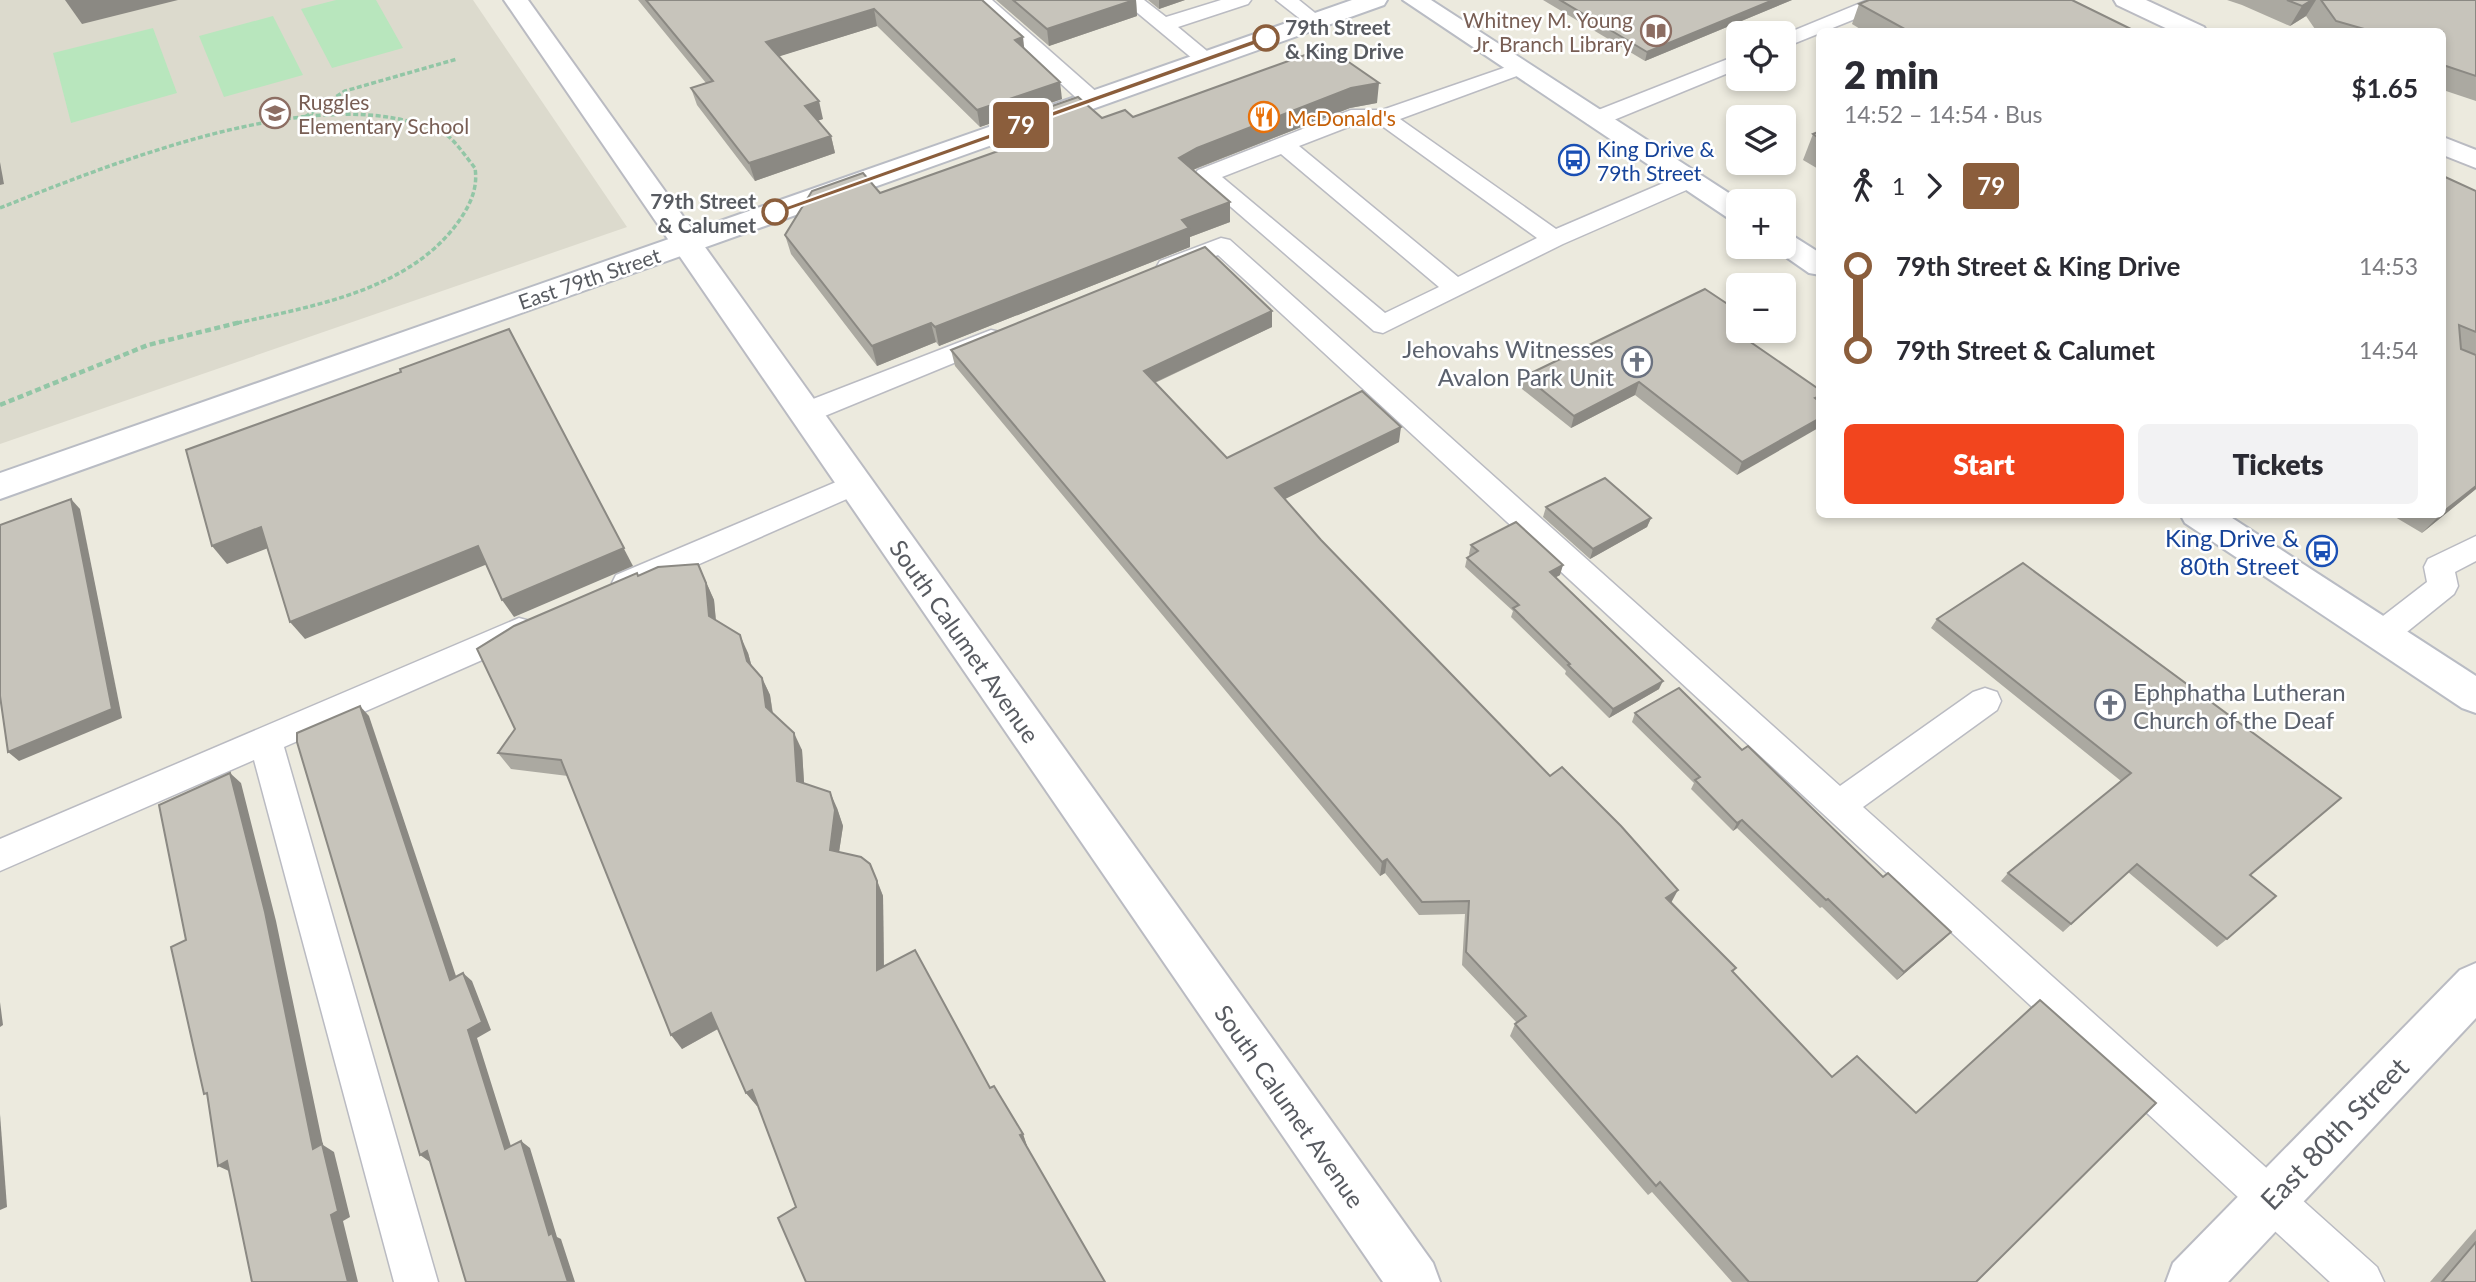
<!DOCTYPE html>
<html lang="en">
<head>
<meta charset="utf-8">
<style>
	:root { --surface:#fff; --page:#f2f2f3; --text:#2b2b33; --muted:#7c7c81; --accent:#f2451e }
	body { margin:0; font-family:Lato,sans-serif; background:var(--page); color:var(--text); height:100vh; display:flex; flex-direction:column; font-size:26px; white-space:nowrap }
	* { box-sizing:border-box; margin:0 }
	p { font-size:23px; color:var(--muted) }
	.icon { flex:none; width:38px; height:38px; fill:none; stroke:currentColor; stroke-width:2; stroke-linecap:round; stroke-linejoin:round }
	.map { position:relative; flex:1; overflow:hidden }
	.panel { position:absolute; left:1816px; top:28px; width:630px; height:490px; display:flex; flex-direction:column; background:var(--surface); border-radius:10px; box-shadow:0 4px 10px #0003 }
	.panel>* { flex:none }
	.badge { padding:0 14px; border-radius:5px; font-size:24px; line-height:46px }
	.fabs { position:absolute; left:1726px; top:21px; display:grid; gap:14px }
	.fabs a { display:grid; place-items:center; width:70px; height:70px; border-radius:10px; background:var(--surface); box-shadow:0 4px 10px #0003; font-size:35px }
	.map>.badge { position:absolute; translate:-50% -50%; box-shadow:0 0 0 4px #fff }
	.legs { display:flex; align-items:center; gap:10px; height:77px; padding:0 28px; font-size:23px }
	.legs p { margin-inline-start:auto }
	.headline { display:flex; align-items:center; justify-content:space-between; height:119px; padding:0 28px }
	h1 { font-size:38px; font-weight:800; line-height:52px }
	.cta { display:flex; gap:14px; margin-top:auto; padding:14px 28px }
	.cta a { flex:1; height:80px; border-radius:10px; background:var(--accent); color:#fff; font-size:28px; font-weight:800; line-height:80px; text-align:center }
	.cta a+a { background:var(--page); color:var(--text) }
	ul { padding:0 28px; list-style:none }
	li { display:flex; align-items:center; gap:24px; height:84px; font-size:26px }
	li i { display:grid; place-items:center; width:10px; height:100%; margin:0 9px; background:currentColor }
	li i::after { content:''; width:18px; height:18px; margin:-9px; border:5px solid; border-radius:50%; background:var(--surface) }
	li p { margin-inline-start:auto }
	li:first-child i { background:linear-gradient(#0000 50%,currentColor 0) }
	li:last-child i { background:linear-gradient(currentColor 50%,#0000 0) }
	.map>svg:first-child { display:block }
	.education { fill:#dcdacd }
	.green { fill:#b8e6bd }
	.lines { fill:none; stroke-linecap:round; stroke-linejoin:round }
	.lane-casing { stroke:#babbc2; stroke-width:3 }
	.street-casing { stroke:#babbc2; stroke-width:4 }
	.secondary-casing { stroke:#b9bcc4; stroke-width:4 }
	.path-far1 { stroke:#92c6a6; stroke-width:3.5; stroke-dasharray:5 2.5; stroke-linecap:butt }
	.path { stroke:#92c6a6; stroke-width:4.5; stroke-dasharray:6 3.5; stroke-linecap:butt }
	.lane { fill:#fff; fill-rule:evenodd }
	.street { fill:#fff; fill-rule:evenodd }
	.secondary { fill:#fff; fill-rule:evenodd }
	.wall { fill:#aba9a1 }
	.shaded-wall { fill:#8b8983 }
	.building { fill:#c7c4bb; stroke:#8b8983; stroke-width:2 }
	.line-1 { fill:#8b5e3c; stroke:#fff; stroke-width:2 }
	.stop-1-dot { fill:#fff; stroke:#8b5e3c; stroke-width:3.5 }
	.labels { text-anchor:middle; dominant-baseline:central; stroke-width:5; stroke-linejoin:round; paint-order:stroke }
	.far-education-label { font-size:21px; fill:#785e54; stroke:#fff; text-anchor:end }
	.far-stop-label { font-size:21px; font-weight:bold; fill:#585b61; stroke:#fff; text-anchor:start }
	.far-food-label { font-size:21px; fill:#c56008; stroke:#fff; text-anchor:start }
	.far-transit-label { font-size:21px; fill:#164399; stroke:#fff; text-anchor:start }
	.far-street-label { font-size:21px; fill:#585b61; stroke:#fff }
	.worship-label { font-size:24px; fill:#5b616d; stroke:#fff; text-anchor:end }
	.transit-label { font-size:24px; fill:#164399; stroke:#fff; text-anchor:end }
	.street-label { font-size:24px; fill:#585b61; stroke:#fff }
	.near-street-label { font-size:28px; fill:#585b61; stroke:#fff }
</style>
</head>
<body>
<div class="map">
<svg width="2476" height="1282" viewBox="0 0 2476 1282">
	<rect width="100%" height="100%" fill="#eceade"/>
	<path class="education" d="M0,0H473L627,227L0,444Z"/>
	<g class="green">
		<path d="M336,0H376L403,48L332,68L301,9Z"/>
		<path d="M273,16L303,75L224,97L199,36Z"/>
		<path d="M153,28L177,93L71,123L53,53Z"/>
	</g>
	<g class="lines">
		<g class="lane-casing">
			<g id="lane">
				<path d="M970,0H992L1100,95L1103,100L1100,105H1084Z"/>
				<path d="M1122,0H1144L1166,17L1221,0H1251L1248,4L1178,27L1213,56L1216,60L1206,66L1199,64Z"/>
				<path d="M1276,0H1299L1325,21L1322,25H1308Z"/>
				<path d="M1868,0H1895L1892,4L1783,48V35Z"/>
				<path d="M1738,55V69L1604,124H1588L1585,119L1588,114Z"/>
				<path d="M1518,63L1529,69L1525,73L1400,119L1556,229L1682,175H1698L1702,180L1698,185L1563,244L1383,333L1374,331L1194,175L1198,170L1351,110H1382ZM1361,122L1378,123L1537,238L1458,277L1299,146ZM1281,154L1439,287L1385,313L1222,177Z"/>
				<path d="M1221,238L1230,240L1840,786L1973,692L1985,688L1997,692L2001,701L1997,710L1863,807L2377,1267L2384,1282H2330L1218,255L1178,271H1160L1157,266L1160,261Z"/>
				<path d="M991,330L1000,332L1004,338L1000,344L815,420L805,422L795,420L791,413L795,406Z"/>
				<path d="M855,474L865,477L869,484L865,491L638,591L627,595L616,591L612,583L616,575Z"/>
				<path d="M2476,536V561L2455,572L2458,586L2454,594L2392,644L2381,647L2370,644L2365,635L2370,626L2427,582L2424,567L2428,559Z"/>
				<path d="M519,618L530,621L535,630L530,639L284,747L438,1282H394L254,760L0,871V839Z"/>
			</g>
		</g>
		<g class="street-casing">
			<g id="street">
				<path d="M504,0H528L1433,1263L1440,1282H1383Z"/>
				<path d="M2114,0H2146L2204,27L2207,32H2174L2117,5Z"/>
				<path d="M2443,137L2476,150V168L2443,155Z"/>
				<path d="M2476,963V1018L2228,1282H2166L2173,1263L2460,970Z"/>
			</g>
		</g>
		<g class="secondary-casing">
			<g id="secondary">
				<path d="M1352,0H1387L1384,5L0,499V473Z"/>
				<path d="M1403,0H1431L1741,201H1738V221L1728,218Z"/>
				<path d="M1783,233L1793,236L1820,253V275L1809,273L1773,248L1783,247Z"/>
				<path d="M2180,514H2226L2476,676V713L2462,708L2185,523Z"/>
			</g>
		</g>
		<g class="path-far1">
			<path d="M305,117L345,91L457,59"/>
			<path d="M0,208C110,164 302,87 418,124C425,126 437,127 443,132C455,140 466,157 475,168C478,187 471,203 461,218C412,291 312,306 233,324"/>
		</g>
		<path class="path" d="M0,405L148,345L241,322"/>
		<use href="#lane" class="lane"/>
		<use href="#street" class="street"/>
		<use href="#secondary" class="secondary"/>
	</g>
	<g class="wall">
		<path d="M638,0H982L1025,49L1062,99L980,127L877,26L779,56L823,119L817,121L831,136L835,153L755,181L697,105L691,88L706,83Z"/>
		<path d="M996,0H1136L1137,16L1049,46Z"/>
		<path d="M1148,0H1185L1159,9Z"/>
		<path d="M1543,0H1792L1645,61Z"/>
		<path d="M2227,0H2476V101L2443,90V32H2317L2306,16L2290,26L2242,5Z"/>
		<path d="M1859,4L2137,32H1865L1852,24Z"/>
		<path d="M1377,103L1350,108L1193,170L1230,222L1190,237V247L939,346L936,342L877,366L791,254L785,235L880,193L1002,150L998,146L995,126L1102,118L1133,117Z"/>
		<path d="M1820,131V170L1803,160L1813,134Z"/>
		<path d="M2443,176L2476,191V489L2422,533L2390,514H2443Z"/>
		<path d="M1272,327L1155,383L1227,458L1399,442L1285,499L1321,540L1736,968L1733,972L1976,1282H1732L1652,1192L1648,1195L1510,1036L1515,1024L1517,1023L1462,965L1465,914L1419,915L1385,873L1380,876L955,366L951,350Z"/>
		<path d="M1749,335L1744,338L1820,390L1737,475L1635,395L1571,428L1522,389L1525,376Z"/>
		<path d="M1546,507L1651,518L1647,527L1590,559L1543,517Z"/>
		<path d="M1471,545L1560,575L1555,577L1659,689L1609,718L1565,674L1566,671L1511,617L1513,611L1465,567L1467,558L1470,556L1469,554Z"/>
		<path d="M2023,563L2250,875L2227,939L2217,947L2128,872L2063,932L2001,881L2008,873L2121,781L1931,628L1937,619Z"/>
		<path d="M638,576L706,582L714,600L716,621L748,653L752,667L762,678L770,695L773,713L802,750L804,784L837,808L843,826L839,852L877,880L883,896L884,966L990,1088L1023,1134L1027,1146L796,1207L758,1105L757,1106L746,1093L718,1029L682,1049L568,776L511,769L498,753Z"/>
		<path d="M1635,713L1742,750L1944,939L1897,980L1822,907L1820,908L1737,828L1733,831L1691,789L1694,783L1632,722Z"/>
		<path d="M2476,1229V1282H2430Z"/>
	</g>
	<g class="shaded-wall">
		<path d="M65,0H178L82,24Z"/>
		<path d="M1134,0H1136L1137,16L1049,46L1047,29Z"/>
		<path d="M1159,0H1185L1159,9Z"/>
		<path d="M1773,0H1792L1645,61L1647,52Z"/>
		<path d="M2312,0H2316L2306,16L2290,26L2302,6Z"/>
		<path d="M874,9L877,26L771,59L766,42Z"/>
		<path d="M1023,37L1025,55L1015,40Z"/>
		<path d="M1060,82L1062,99L980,127L977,110Z"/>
		<path d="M1379,83L1377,103L1350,108L1197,168L1180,177L1179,158L1197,148L1351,88Z"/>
		<path d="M819,101L823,119L810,123L805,106Z"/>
		<path d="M831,136L835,153L755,181L749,163Z"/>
		<path d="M0,162L4,184L0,185Z"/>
		<path d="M1230,202V222L1190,237V247L939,346L935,327L1182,220Z"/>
		<path d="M1272,311V327L1145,387L1144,371Z"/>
		<path d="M931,323L936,342L877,366L872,346Z"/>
		<path d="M509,329L633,566L514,617L502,600Z"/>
		<path d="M1739,331H1751L1749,335L1731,345L1736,332Z"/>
		<path d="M1639,382L1635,395L1571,428L1574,416Z"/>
		<path d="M1820,418V427L1737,475L1742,462Z"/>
		<path d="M1401,427L1399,442L1275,504V488Z"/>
		<path d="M2476,486V489L2422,533L2441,514H2443V512Z"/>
		<path d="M71,499L80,509L122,718L19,761L8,752Z"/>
		<path d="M1651,518L1647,527L1590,559L1593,549Z"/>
		<path d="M261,527L276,545L227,564L212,546Z"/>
		<path d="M478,546L490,563L305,639L290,622Z"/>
		<path d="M698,564L714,600L717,634L709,616Z"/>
		<path d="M1563,565L1560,575L1548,582L1550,572Z"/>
		<path d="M740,635L748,653L755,679L747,661Z"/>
		<path d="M762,678L770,695L774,724L766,707Z"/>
		<path d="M1663,681L1659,689L1609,718L1613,709Z"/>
		<path d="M360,706L369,716L460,988L450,980Z"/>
		<path d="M794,733L802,750L805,798L797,781Z"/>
		<path d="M230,773L241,783L276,921L323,1145L334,1152L350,1217L343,1221L358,1282H348L331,1215L313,1149Z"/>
		<path d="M830,792L837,808L843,826L837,865L830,850Z"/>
		<path d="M1742,820L1737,828L1733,831L1737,823Z"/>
		<path d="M1387,859L1385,873L1380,876L1382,862Z"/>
		<path d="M870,864L883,896L884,984L877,970Z"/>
		<path d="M1678,890L1671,903L1666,898Z"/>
		<path d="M1951,932L1944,939L1897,980L1904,972Z"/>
		<path d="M463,973L472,981L491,1030L477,1038L514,1156L505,1149L468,1030Z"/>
		<path d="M0,1002L3,1025L0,1027Z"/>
		<path d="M711,1013L721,1027L682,1049L671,1035Z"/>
		<path d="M752,1090L762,1102L757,1106L746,1093Z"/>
		<path d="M0,1114L7,1207L0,1210Z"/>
		<path d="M1023,1134L1027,1146L1025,1147L1020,1135Z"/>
		<path d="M521,1141L530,1148L557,1237L561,1239L575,1282H568L549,1235Z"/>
		<path d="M427,1151L430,1162L420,1155Z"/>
		<path d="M227,1161L231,1172L218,1166Z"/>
	</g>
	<g class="building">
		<path d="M646,0H982L1023,37L1015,40L1060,82L977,110L874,9L766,42L819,101L805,106L831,136L749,163L691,88L713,81Z"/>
		<path d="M1013,0H1134L1047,29Z"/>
		<path d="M1560,0H1773L1647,52Z"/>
		<path d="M1869,0H2072L2137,32H1910L1859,4Z"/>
		<path d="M2287,0H2312L2302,6Z"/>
		<path d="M2321,0H2476V76L2443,65V32H2368L2364,29L2336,21Z"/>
		<path d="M1327,47L1379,83L1351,88L1197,148L1179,158L1230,202L1182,220L1189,228L935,327L931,323L872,346L785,235L812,191L863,173L880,193L1015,145L995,126L1078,97L1102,118L1125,110L1133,117Z"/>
		<path d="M1820,131V139L1813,134Z"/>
		<path d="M2443,176L2476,191V332L2459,325L2461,349L2476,355V486L2443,512Z"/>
		<path d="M1205,247L1272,311L1144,371L1227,458L1362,391L1401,427L1275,488L1321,540L1550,776L1562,767L1621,826L1678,890L1666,898L1736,968L1732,971L1832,1077L1857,1056L1916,1113L2040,1000L2156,1103L1976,1282H1749L1660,1182L1656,1186L1515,1024L1526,1016L1466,952L1469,901L1422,902L1387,859L1382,862L951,350Z"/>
		<path d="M1705,289L1738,311V331H1739L1736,332L1820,390V396L1815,398L1820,402V418L1742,462L1639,382L1574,416L1525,376Z"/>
		<path d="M509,329L624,548L502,600L478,546L290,622L261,527L212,546L186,450L401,372L400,369Z"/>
		<path d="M1605,478L1651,518L1593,549L1546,507Z"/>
		<path d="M71,499L112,709L8,752L0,696V525Z"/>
		<path d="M1516,522L1563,565L1550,572L1663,681L1613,709L1568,665L1570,664L1513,608L1519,605L1467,558L1478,551L1471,545Z"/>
		<path d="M2023,563L2341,798L2250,875L2276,896L2227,939L2137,864L2071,924L2008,873L2131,773L1937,619Z"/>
		<path d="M698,564L706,583L709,616L740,635L747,661L762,678L766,707L794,733L797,781L830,792L835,810L830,850L861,857L870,864L877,881V970L915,950L990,1088L994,1086L1023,1134L1020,1135L1105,1282H806L778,1218L796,1207L752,1090L746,1093L711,1013L671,1035L561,760L498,753L515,729L477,649L514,626L637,573L638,576L658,567Z"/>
		<path d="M1679,688L1742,750L1748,746L1883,877L1888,873L1951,932L1904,972L1828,899L1826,900L1742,820L1737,823L1695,780L1700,777L1635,713Z"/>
		<path d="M360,706L450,980L463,973L482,1022L468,1030L505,1149L521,1141L549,1235L552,1233L568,1282H466L427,1151L420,1155L297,742V733Z"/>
		<path d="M230,773L265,912L313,1149L322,1144L338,1211L331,1215L348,1282H252L227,1161L218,1166L207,1093L204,1094L171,947L186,940L159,805Z"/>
		<path d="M2476,1242V1282H2442Z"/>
	</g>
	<path class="line-1" d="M1266,35L1269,40L779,214L770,212Z"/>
	<defs>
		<g id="library-ring" transform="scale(1.575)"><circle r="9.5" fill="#fff" stroke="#8d6e63" stroke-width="1.5"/><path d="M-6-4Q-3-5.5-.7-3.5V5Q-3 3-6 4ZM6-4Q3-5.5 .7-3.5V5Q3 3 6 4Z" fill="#8d6e63"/></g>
		<g id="school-ring" transform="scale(1.575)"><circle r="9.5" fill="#fff" stroke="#8d6e63" stroke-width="1.5"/><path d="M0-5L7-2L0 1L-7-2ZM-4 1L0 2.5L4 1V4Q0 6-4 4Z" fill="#8d6e63"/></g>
		<g id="restaurant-ring" transform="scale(1.575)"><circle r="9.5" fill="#fff" stroke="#e8710a" stroke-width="1.5"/><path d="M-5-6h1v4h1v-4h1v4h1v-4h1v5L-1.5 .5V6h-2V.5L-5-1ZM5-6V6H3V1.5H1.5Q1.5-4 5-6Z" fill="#e8710a"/></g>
		<g id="bus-ring" transform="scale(1.575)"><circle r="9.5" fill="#fff" stroke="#1a4fb4" stroke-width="1.5"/><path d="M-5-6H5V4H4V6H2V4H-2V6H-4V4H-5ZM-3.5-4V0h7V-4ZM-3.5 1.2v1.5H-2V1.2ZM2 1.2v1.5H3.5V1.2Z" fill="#1a4fb4"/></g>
		<g id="church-ring" transform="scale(1.575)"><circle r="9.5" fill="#fff" stroke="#6b7280" stroke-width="1.5"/><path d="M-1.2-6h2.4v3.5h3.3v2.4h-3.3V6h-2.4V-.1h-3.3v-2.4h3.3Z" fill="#6b7280"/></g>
	</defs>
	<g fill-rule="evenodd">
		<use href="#library-ring" x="1656" y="31"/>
		<use href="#school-ring" x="275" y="113"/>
		<use href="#restaurant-ring" x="1264" y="117"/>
		<use href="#bus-ring" x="1574" y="160"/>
		<use href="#church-ring" x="1637" y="362"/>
		<use href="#bus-ring" x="2322" y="551"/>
		<use href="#church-ring" x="2110" y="705"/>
	</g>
	<g class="stop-1-dot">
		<circle cx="1266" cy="38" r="12"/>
		<circle cx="775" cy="212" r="12"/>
	</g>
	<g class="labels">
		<g class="far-education-label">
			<text x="1633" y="19">Whitney M. Young<tspan x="1633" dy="24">Jr. Branch Library</tspan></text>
			<text x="298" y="101" text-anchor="start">Ruggles<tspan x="298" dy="24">Elementary School</tspan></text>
		</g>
		<g class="far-stop-label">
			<text x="1285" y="26">79th Street<tspan x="1285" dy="24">&amp; King Drive</tspan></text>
			<text x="756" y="200" text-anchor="end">79th Street<tspan x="756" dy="24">&amp; Calumet</tspan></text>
		</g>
		<g class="far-food-label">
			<text x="1287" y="117">McDonald's</text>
		</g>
		<g class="far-transit-label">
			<text x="1597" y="148">King Drive &amp;<tspan x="1597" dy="24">79th Street</tspan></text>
		</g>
		<g class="far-street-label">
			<text transform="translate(589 278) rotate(-19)">East 79th Street</text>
		</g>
		<g class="worship-label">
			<text x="1614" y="348">Jehovahs Witnesses<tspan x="1614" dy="28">Avalon Park Unit</tspan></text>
			<text x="2133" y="691" text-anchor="start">Ephphatha Lutheran<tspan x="2133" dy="28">Church of the Deaf</tspan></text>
		</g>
		<g class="transit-label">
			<text x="2299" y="537">King Drive &amp;<tspan x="2299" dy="28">80th Street</tspan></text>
		</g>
		<g class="street-label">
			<text transform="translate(965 641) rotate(55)">South Calumet Avenue</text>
			<text transform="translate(1290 1106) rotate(55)">South Calumet Avenue</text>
		</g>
		<g class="near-street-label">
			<text transform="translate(2334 1133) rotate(-46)">East 80th Street</text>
		</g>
	</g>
</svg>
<div class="fabs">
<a><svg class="icon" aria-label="locate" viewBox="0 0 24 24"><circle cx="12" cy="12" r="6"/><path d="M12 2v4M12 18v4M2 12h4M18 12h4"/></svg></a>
<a><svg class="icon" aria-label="layers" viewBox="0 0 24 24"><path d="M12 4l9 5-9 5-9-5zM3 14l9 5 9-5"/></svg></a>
<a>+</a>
<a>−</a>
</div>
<b class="badge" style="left:1021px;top:125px;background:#8b5e3c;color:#fff">79</b>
<section class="panel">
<div class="headline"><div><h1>2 min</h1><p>14:52 – 14:54 · Bus</p></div><b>$1.65</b></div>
<div class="legs"><svg class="icon" aria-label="walk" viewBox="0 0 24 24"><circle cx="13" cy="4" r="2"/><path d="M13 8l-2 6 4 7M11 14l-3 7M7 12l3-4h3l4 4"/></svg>1<svg class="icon" aria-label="forward" viewBox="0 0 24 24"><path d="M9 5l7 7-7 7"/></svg><b class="badge" style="background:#8b5e3c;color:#fff">79</b></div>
<ul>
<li><i style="color:#8b5e3c"></i><b>79th Street &amp; King Drive</b><p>14:53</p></li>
<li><i style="color:#8b5e3c"></i><b>79th Street &amp; Calumet</b><p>14:54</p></li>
</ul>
<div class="cta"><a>Start</a><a>Tickets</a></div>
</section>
</div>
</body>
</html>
